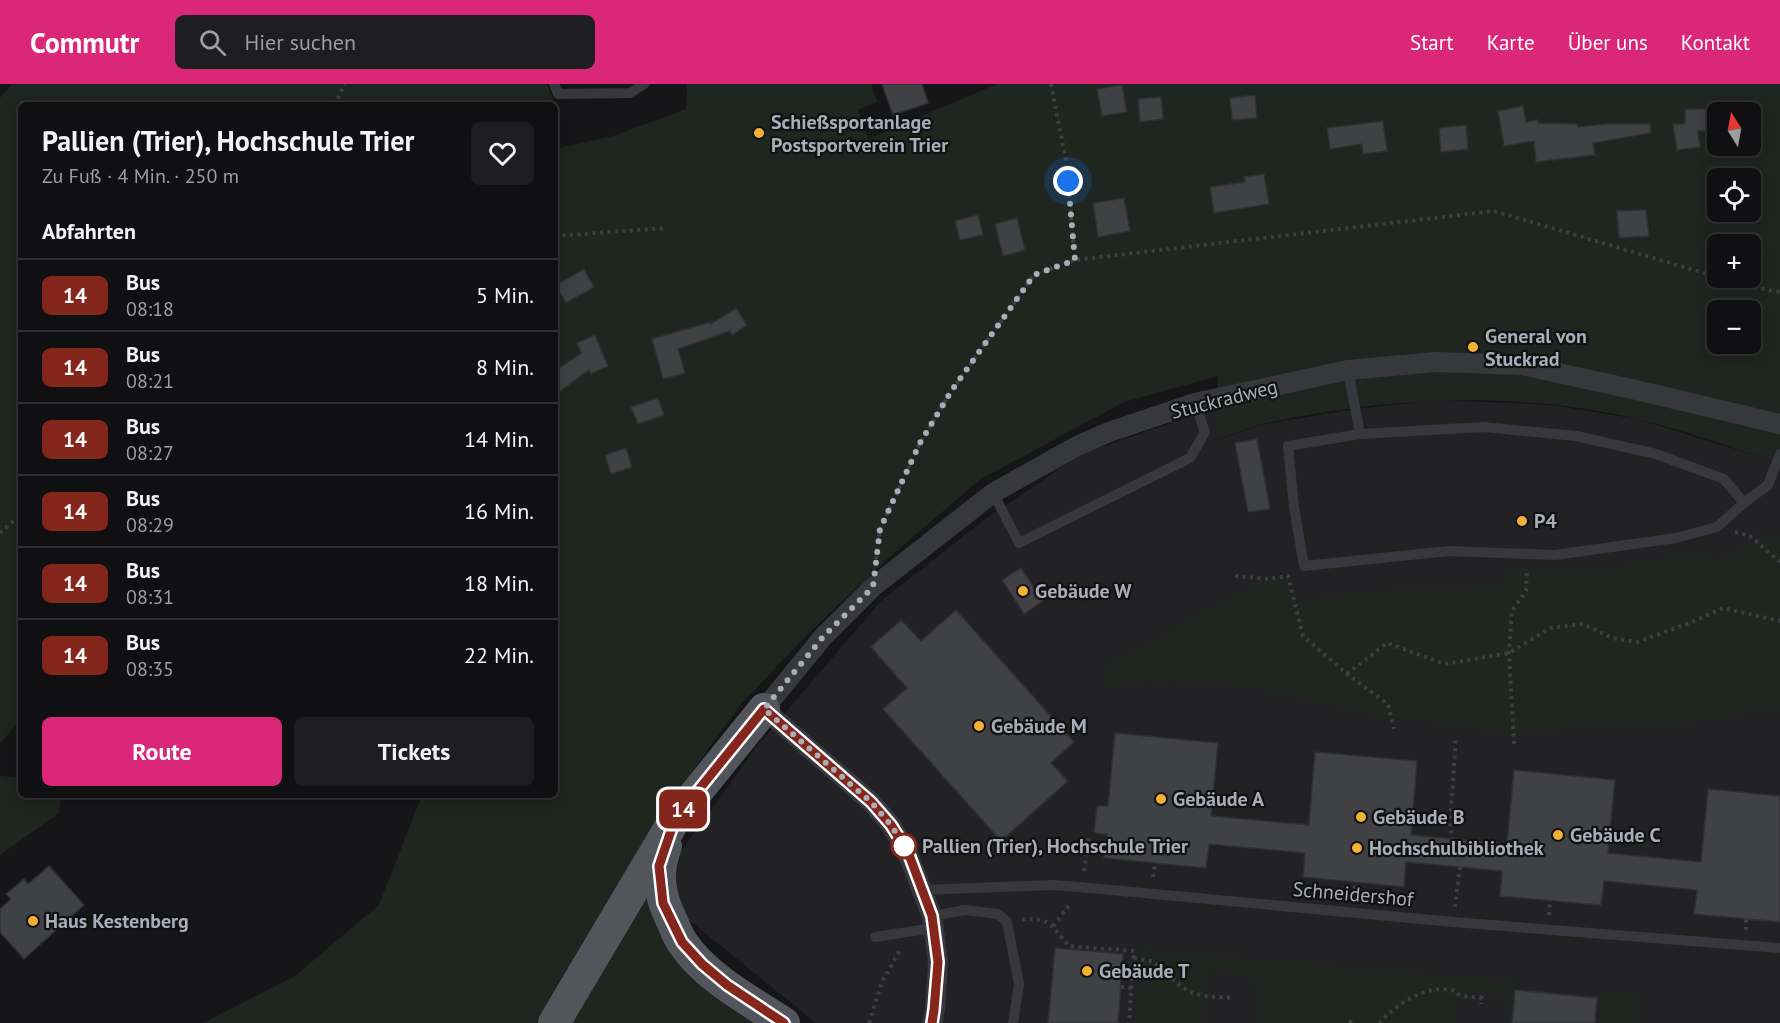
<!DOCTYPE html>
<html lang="de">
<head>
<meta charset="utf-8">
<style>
	:root { --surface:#101012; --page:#1e1e20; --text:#f1f3f6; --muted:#9c9d9f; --line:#303032; --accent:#db2777 }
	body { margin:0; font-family:"PT Sans",sans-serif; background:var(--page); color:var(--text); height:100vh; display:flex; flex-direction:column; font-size:22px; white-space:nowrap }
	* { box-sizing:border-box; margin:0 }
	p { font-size:20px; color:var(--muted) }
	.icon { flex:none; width:33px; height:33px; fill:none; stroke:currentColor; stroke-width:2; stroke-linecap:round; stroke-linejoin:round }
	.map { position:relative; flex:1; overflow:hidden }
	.drawer { position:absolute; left:18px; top:18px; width:540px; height:696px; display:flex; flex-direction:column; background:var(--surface); border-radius:9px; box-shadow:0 3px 15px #0003,0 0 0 2px var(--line) }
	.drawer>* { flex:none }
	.badge { padding:0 12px; border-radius:9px; font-size:21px; line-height:39px }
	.needle { width:39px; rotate:349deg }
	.fabs { position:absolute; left:1707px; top:18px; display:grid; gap:12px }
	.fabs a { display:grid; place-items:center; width:54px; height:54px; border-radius:9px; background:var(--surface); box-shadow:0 3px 15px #0003,0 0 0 2px var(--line); font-size:30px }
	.you { position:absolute; width:30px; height:30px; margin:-15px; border:4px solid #fff; border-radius:50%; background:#1a73e8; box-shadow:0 0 0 9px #1a73e833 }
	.map>.badge { position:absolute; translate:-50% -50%; box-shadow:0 0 0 3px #fff }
	h2 { padding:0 24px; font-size:22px; line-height:54px }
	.round { display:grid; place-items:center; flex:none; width:63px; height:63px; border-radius:9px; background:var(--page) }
	.overview { display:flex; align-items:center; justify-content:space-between; height:102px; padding:0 24px }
	h1 { font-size:28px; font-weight:700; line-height:45px }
	.primary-button { display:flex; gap:12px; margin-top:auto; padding:12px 24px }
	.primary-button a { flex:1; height:69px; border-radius:9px; background:var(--accent); color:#fff; font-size:24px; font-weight:700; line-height:69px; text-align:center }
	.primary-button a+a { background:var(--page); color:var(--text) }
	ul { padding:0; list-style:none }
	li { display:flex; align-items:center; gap:18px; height:72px; padding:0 24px; border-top:2px solid var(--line) }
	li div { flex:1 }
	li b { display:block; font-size:22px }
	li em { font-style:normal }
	li .badge { min-width:66px; font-weight:700; text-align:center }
	header { display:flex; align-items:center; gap:36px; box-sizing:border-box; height:84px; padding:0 30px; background:var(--accent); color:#fff }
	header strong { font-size:28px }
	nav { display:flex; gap:33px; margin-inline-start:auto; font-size:21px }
	.search { width:420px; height:54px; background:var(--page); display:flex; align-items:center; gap:15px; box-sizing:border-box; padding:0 21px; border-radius:9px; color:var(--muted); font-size:22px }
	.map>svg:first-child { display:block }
	.built { fill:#222225 }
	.green { fill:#1e261f; fill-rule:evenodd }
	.building { fill:#404145; stroke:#303034; stroke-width:1.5 }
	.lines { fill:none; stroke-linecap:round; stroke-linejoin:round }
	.path { stroke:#3d3f44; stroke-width:4; stroke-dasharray:3 4.5; stroke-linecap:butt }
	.lane { stroke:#37383d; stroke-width:10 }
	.street { stroke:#37383d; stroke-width:20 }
	.primary { stroke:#53555c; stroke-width:32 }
	.line-casing { stroke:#fff; stroke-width:14 }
	.line { stroke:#85261c; stroke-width:9 }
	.walk { stroke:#a8adb8; stroke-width:6; stroke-dasharray:0 10.8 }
	.poi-dot { fill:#f2b134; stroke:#111113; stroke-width:2 }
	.stop-dot { fill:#fff; stroke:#85261c; stroke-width:3 }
	.labels { text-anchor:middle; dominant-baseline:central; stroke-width:4.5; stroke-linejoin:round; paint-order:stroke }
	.poi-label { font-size:20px; font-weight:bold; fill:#a8adb8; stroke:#111113; text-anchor:start }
	.street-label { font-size:20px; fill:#a8adb8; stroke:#111113 }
	.stop-label { font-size:20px; font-weight:bold; fill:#a8adb8; stroke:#111113; text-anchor:start }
</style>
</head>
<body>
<header>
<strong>Commutr</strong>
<div class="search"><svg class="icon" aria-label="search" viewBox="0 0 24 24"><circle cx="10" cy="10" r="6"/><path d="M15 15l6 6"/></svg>Hier suchen</div>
<nav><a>Start</a><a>Karte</a><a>Über uns</a><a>Kontakt</a></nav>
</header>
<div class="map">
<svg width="1780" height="939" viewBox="0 0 1780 939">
	<rect width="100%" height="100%" fill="#161618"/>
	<path class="built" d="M1438,316L1552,321L1637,335L1780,379V939H816L679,828L675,805L680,769L757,662L881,517L983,437L1081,370L1215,324L1220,355L1260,341L1356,325Z"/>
	<g class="green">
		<path d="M12,0H547L554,17L542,21H21V635L0,660V14Z"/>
		<path d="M687,0H871L877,18L858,26L868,55L997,0H1780V379C1733,365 1685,346 1637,335C1515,306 1384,313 1262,340C1248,344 1233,350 1219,355L1215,324L1218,292L1124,318L981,395L895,468L811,547L740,621L663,728L547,929L537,939H203L295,892L379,821L422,711H555V65L613,52L686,25ZM1718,28H1750V62H1718ZM1718,94H1750V128H1718ZM1718,160H1750V194H1718ZM1718,226H1750V260H1718Z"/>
		<path d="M1772,450L1780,453V625L1682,640L1502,649L1368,630L1229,599L1148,598L1109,602L1107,580L1268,495L1288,492L1294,517L1387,506L1504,503L1505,486L1612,484L1696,467L1717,476Z"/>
		<path d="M0,692L21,693V711H61L59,729L0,771Z"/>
		<path d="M644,800L763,939H562Z"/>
		<path d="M1142,865L1516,898L1512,939H1508L1510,913L1472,909L1471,916L1455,915L1452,939H1257L1261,898L1246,895V889L1207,885L1202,939H1136Z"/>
		<path d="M1601,910L1639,912V930L1644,939H1598Z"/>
	</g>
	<g class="building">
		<path d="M882,0H922L928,19L893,31Z"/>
		<path d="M1122,1L1127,28L1102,32L1097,5Z"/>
		<path d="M1255,11L1257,34L1232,36L1230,14Z"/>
		<path d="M1161,13L1163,35L1140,38L1138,15Z"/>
		<path d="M1523,22L1526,38L1538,36V39L1577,40L1578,43L1605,40H1650L1651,49L1593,59L1595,71L1536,78L1534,57L1504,62L1498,27Z"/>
		<path d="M1685,25H1716V47H1698L1700,63L1677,66L1673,40H1685Z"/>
		<path d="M1383,37L1387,67L1363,70L1362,60L1330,65L1327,44Z"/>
		<path d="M1466,41L1468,65L1441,68L1439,44Z"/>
		<path d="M1264,90L1269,120L1214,129L1210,103L1245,98L1244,93Z"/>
		<path d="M1124,114L1130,147L1098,153L1093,119Z"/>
		<path d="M1646,126L1649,152L1619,154L1617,127Z"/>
		<path d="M978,131L983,151L960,156L955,137Z"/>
		<path d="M1017,134L1025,166L1003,172L995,140Z"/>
		<path d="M584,185L594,203L566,219L556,201Z"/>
		<path d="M736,224L747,241L732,251L730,247L678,265L685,289L663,295L652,255L710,238L711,240Z"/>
		<path d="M595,251L608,282L591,290L589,286L555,311V287L581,269L577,259Z"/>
		<path d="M658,314L664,331L638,340L631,323Z"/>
		<path d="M1257,355L1270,425L1248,428L1235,359Z"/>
		<path d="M626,364L632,383L611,390L605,371Z"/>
		<path d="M1021,484L1043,517L1024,530L1002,496Z"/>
		<path d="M956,526L1074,658L1051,679L1068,697L1001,757L883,625L907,604L871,563L901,536L921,557Z"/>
		<path d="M1115,649L1218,659L1211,732L1309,741L1315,668L1417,677L1411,751L1489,758L1507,760L1514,686L1615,696L1608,769L1701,778L1708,705L1780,712V838L1694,830L1697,806L1604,797L1601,821L1500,812L1502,787L1406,778L1404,803L1303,793L1305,769L1209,760L1206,784L1104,774L1107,750L1094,749L1097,722H1108Z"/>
		<path d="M49,782L84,821L24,875L0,848V825L11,815L6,810L24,795L28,800Z"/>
		<path d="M1055,864L1123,870L1118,939H1048Z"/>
		<path d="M1515,906L1597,914L1595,939H1512Z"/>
	</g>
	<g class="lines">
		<g class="path">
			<path d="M1051,0L1066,77L1075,176L1494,127L1718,193"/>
			<path d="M334,21L345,0"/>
			<path d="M555,152L666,144"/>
			<path d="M1718,194L1745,202L1780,208"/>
			<path d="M1735,448L1750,452L1780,478"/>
			<path d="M0,449L21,430"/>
			<path d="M876,475L880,445L920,359L952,306L1034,191L1075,176"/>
			<path d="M1235,492L1268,495L1288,492L1303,552L1347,590L1388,620L1394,645"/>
			<path d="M1347,590L1387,559L1445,580L1509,569L1550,544L1583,540L1612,554L1637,558L1690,539L1723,524L1780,537"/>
			<path d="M1514,660L1509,569L1512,527L1526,507L1527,486"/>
			<path d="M1084,787L1089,752"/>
			<path d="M1153,793L1155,779"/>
			<path d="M1355,812V798"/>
			<path d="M1455,823L1460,783L1450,743L1456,652"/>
			<path d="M1549,831L1550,817"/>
			<path d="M1022,836C1052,832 1051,843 1069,862L1134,867L1129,939"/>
			<path d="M1053,842L1071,819"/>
			<path d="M1746,846V835"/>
			<path d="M1134,874L1154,878L1183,904L1190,908L1204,912L1232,914"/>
			<path d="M1121,903L1132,904"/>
			<path d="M869,939L882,898L900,866"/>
			<path d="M1350,939L1351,936"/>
			<path d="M1379,939C1395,921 1425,901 1450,906C1458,907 1452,906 1458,910C1464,913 1475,913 1482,914L1481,920"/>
		</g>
		<g class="lane">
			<path d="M554,0L558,10L630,9L644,0"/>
			<path d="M1348,286L1360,350"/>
			<path d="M993,409L1019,459L1190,374L1205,348L1195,319"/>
			<path d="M1744,419L1717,443L1676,454L1555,471L1449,467L1304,482L1294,423L1288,362L1360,350L1483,343L1576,352L1656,370L1724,395L1744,419L1768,401L1780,370"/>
			<path d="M922,806L1053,801L1079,803L1453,838L1780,864"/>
			<path d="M932,832L965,826L998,830L1007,838L1019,900L1013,939"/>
			<path d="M875,853L934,844"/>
		</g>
		<path class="street" d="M932,939L935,926L938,878L932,832L907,768L891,741L871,718L764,625L823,553L873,503L993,409L1077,362L1109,348L1195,319L1348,286L1436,278L1522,281L1632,305L1780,340"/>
		<g class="primary">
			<path d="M666,762C656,790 659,811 672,837C675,844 678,852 682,858C706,894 749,916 784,939"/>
			<path d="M554,939L675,735L764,625"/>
		</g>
	</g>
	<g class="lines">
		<g class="line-casing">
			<path id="line" d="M784,939L727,901L702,880L682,858L663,819L659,782L675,735L764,625L871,718L891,741L908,768L932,832L938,878L934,926L932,939"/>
		</g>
		<use href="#line" class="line"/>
		<path class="walk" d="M904,762L908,768L891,741L871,718L764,625L823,553L873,503L880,445L920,359L952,306L1034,191L1075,176L1068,97"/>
	</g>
	<g class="poi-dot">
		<circle cx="759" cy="49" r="6"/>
		<circle cx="1473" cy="263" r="6"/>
		<circle cx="1522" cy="437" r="6"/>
		<circle cx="1023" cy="507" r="6"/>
		<circle cx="979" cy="642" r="6"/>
		<circle cx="1161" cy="715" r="6"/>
		<circle cx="1361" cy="733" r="6"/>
		<circle cx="1558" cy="751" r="6"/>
		<circle cx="1357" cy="764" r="6"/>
		<circle cx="33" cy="837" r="6"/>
		<circle cx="1087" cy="887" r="6"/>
	</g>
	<circle class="stop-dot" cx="904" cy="762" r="12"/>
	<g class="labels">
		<g class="poi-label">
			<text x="771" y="38">Schießsportanlage<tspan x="771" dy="23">Postsportverein Trier</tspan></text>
			<text x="1485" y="252">General von<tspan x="1485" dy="23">Stuckrad</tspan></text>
			<text x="1534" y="437">P4</text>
			<text x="1035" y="507">Gebäude W</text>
			<text x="991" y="642">Gebäude M</text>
			<text x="1173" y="715">Gebäude A</text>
			<text x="1373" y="733">Gebäude B</text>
			<text x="1570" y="751">Gebäude C</text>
			<text x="1369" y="764">Hochschulbibliothek</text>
			<text x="45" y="837">Haus Kestenberg</text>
			<text x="1099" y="887">Gebäude T</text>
		</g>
		<g class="street-label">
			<text transform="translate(1224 315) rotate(-14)">Stuckradweg</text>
			<text transform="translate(1353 810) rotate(5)">Schneidershof</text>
		</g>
		<g class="stop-label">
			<text x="922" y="762">Pallien (Trier), Hochschule Trier</text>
		</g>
	</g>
</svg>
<div class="fabs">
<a><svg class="needle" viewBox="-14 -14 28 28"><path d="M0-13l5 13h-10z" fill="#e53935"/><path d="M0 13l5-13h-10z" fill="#9c9d9f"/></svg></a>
<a><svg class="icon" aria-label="locate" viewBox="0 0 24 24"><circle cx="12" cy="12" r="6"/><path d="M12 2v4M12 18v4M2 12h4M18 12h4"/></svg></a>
<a>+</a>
<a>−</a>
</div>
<div class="you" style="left:1068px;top:97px"></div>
<b class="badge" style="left:683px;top:725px;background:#85261c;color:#fff">14</b>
<section class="drawer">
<div class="overview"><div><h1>Pallien (Trier), Hochschule Trier</h1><p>Zu Fuß · 4 Min. · 250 m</p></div><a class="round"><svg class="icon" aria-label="heart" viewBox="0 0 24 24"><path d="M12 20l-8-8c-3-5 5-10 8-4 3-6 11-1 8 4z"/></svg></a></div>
<h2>Abfahrten</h2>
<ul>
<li><span class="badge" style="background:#85261c;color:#fff">14</span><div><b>Bus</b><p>08:18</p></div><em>5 Min.</em></li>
<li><span class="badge" style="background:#85261c;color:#fff">14</span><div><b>Bus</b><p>08:21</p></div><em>8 Min.</em></li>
<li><span class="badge" style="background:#85261c;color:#fff">14</span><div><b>Bus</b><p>08:27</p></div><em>14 Min.</em></li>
<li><span class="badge" style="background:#85261c;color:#fff">14</span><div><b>Bus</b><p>08:29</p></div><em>16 Min.</em></li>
<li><span class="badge" style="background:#85261c;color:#fff">14</span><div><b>Bus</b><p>08:31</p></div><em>18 Min.</em></li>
<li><span class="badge" style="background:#85261c;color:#fff">14</span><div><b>Bus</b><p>08:35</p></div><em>22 Min.</em></li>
</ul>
<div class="primary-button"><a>Route</a><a>Tickets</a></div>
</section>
</div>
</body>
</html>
